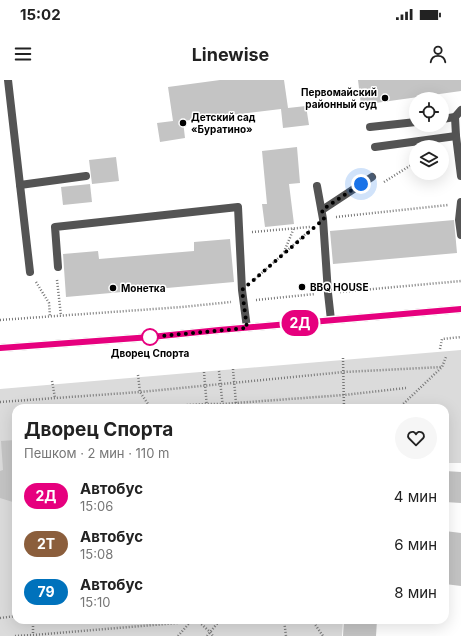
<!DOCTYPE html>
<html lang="ru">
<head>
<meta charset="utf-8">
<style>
	:root { --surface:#fff; --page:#f6f6f6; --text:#222; --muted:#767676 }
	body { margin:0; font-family:Inter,sans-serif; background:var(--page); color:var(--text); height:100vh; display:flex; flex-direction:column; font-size:15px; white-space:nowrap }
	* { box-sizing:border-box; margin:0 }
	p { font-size:13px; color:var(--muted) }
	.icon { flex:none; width:22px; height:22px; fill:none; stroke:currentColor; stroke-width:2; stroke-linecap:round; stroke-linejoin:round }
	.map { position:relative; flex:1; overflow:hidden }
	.drawer { position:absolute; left:12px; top:324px; width:437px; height:220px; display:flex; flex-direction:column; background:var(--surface); border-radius:12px; box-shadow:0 4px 16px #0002 }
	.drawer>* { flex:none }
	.badge { padding:0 8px; border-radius:13px; font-size:14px; line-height:26px }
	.fabs { position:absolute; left:409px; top:12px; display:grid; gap:8px }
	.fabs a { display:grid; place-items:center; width:40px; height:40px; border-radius:50%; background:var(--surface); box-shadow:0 4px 16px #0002; font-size:20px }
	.you { position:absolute; width:20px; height:20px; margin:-10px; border:3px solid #fff; border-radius:50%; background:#1a73e8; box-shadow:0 0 0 6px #1a73e833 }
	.map>.badge { position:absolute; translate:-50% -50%; box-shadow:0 0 0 2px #fff }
	.round { display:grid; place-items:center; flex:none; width:42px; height:42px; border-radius:21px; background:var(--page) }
	.head { display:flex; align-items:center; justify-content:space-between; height:68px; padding:0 12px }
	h1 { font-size:19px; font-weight:700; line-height:30px }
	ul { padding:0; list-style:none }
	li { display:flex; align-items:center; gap:12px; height:48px; padding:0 12px }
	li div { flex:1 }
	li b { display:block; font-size:15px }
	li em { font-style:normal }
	li .badge { min-width:44px; font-weight:700; text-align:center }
	.status { display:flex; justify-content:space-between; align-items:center; height:28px; padding:0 20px; background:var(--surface); direction:ltr }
	.status svg { height:11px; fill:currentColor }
	header { display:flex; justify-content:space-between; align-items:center; height:52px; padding:0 12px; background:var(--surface); font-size:18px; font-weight:700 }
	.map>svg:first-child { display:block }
	.green { fill:#dbdbdb }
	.building { fill:#c4c4c4 }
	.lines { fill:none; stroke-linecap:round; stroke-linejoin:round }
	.path { stroke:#767676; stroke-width:2.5; stroke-dasharray:1 2; stroke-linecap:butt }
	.service { stroke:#545454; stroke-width:8 }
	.secondary { stroke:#212121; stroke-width:8 }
	.line-casing { stroke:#fff; stroke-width:9 }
	.line { stroke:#e6007e; stroke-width:6 }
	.walk { stroke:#000; stroke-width:4; stroke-dasharray:0 7.2 }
	.poi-dot { fill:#000; stroke:#fff; stroke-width:1.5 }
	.stop-dot { fill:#fff; stroke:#e6007e; stroke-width:2 }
	.labels { text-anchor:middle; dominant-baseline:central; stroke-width:3; stroke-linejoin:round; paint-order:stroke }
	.poi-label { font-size:10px; font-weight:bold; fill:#000; stroke:#fff; text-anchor:start }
	.stop-label { font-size:10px; font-weight:bold; fill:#000; stroke:#fff }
</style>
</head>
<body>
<div class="status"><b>15:02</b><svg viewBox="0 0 49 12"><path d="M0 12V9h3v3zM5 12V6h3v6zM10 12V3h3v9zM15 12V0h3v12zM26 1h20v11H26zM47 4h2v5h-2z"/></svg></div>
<header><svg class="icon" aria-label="menu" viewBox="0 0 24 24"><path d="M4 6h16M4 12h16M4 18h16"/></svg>Linewise<svg class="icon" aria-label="person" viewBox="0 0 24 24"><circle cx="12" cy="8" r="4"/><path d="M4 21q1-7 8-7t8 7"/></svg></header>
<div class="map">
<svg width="461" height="556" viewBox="0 0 461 556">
	<rect width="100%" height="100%" fill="#fff"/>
	<path class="green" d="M461,270V383H445V328H16V540H343L342,556H0V309Z"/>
	<g class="building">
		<path d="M220,0H284L288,28L306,26L309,45L283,48L281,29L183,41L185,58L160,62L157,43L173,41L168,7Z"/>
		<path d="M358,0H461V11L361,25Z"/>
		<path d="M297,67L300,103L289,104L294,144L265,147L262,124H267L262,71Z"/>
		<path d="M116,77L119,101L92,104L89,80Z"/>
		<path d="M90,104L92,122L63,125L61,107Z"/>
		<path d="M454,140L457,173L333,184L330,151Z"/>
		<path d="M230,159L234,202L66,217L63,174L98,171L99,179L194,171V162Z"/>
		<path d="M16,360V423L0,418V391L3,390L1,361Z"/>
		<path d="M445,391L461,392V423L445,422Z"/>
		<path d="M445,451L461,453V506L445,504Z"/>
		<path d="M344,540H377L376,556H343Z"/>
	</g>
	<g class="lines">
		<g class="path">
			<path d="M384,102L416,82"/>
			<path d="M336,137L448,125"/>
			<path d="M252,152L310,147"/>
			<path d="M284,172L294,148"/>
			<path d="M255,199L310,150"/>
			<path d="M57,200L61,236"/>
			<path d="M36,202L49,223L50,236"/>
			<path d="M340,212L461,201"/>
			<path d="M256,220L315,214"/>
			<path d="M0,240L182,227L231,222"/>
			<path d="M440,269L442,259L461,257"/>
			<path d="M343,278L344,328"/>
			<path d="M233,289L236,323L242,328"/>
			<path d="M219,291L223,328"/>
			<path d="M204,292L207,328"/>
			<path d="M138,295L140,312L150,327L206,324H222L344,315L406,308"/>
			<path d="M52,301L55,318"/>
			<path d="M0,322L140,312L344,292L442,287"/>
			<path d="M399,328L442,287L446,277"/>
			<path d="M0,538L16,536"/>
			<path d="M33,540V555L190,542"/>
			<path d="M197,540L210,552L213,556"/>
			<path d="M284,540L286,556"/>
			<path d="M312,540L323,556"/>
			<path d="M15,556L33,555"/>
			<path d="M178,556L192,540"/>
			<path d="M207,556L220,540"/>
		</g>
		<g class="service">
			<path d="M8,0L30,192"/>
			<path d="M461,30L455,37L456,56L461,96"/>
			<path d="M442,39L455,37"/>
			<path d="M370,47L416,42"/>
			<path d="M375,67L456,56"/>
			<path d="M20,105L86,96"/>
			<path d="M317,106L323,139L328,213L331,240"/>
			<path d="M461,122L459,140L461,155"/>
			<path d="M322,130L372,97"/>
			<path d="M58,187L55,147L238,127L242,210L247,248"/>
		</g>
		<path class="secondary" d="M0,268L151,257L219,250L461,229"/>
	</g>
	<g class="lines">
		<g class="line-casing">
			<path id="line" d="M0,268L151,257L219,250L461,229"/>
		</g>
		<use href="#line" class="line"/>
		<path class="walk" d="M150,257L247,248L242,210L324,139L322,130L361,104"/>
	</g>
	<g class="poi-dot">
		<circle cx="385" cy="18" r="4"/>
		<circle cx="183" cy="43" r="4"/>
		<circle cx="302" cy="207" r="4"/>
		<circle cx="113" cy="208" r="4"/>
	</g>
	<circle class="stop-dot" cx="150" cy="257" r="8"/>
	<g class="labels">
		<g class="poi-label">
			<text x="377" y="12" text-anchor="end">Первомайский<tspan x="377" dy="12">районный суд</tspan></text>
			<text x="191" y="37">Детский сад<tspan x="191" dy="12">«Буратино»</tspan></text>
			<text x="310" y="207">BBQ HOUSE</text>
			<text x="121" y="208">Монетка</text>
		</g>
		<g class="stop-label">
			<text x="150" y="273">Дворец Спорта</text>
		</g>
	</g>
</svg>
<div class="fabs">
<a><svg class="icon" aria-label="locate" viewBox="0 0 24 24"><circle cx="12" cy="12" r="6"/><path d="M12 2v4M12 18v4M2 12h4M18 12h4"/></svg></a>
<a><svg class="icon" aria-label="layers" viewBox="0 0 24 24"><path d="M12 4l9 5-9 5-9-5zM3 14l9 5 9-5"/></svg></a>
</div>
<div class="you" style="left:361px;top:104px"></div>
<b class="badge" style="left:300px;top:243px;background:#e6007e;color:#fff">2Д</b>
<section class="drawer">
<div class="head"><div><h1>Дворец Спорта</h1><p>Пешком · 2 мин · 110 m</p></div><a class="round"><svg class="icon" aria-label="heart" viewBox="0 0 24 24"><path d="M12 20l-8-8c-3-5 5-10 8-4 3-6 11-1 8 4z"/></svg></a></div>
<ul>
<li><span class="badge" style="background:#e6007e;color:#fff">2Д</span><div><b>Автобус</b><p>15:06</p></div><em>4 мин</em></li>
<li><span class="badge" style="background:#8b5e3c;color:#fff">2Т</span><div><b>Автобус</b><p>15:08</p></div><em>6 мин</em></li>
<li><span class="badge" style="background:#0072bc;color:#fff">79</span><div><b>Автобус</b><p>15:10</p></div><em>8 мин</em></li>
</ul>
</section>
</div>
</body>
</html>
